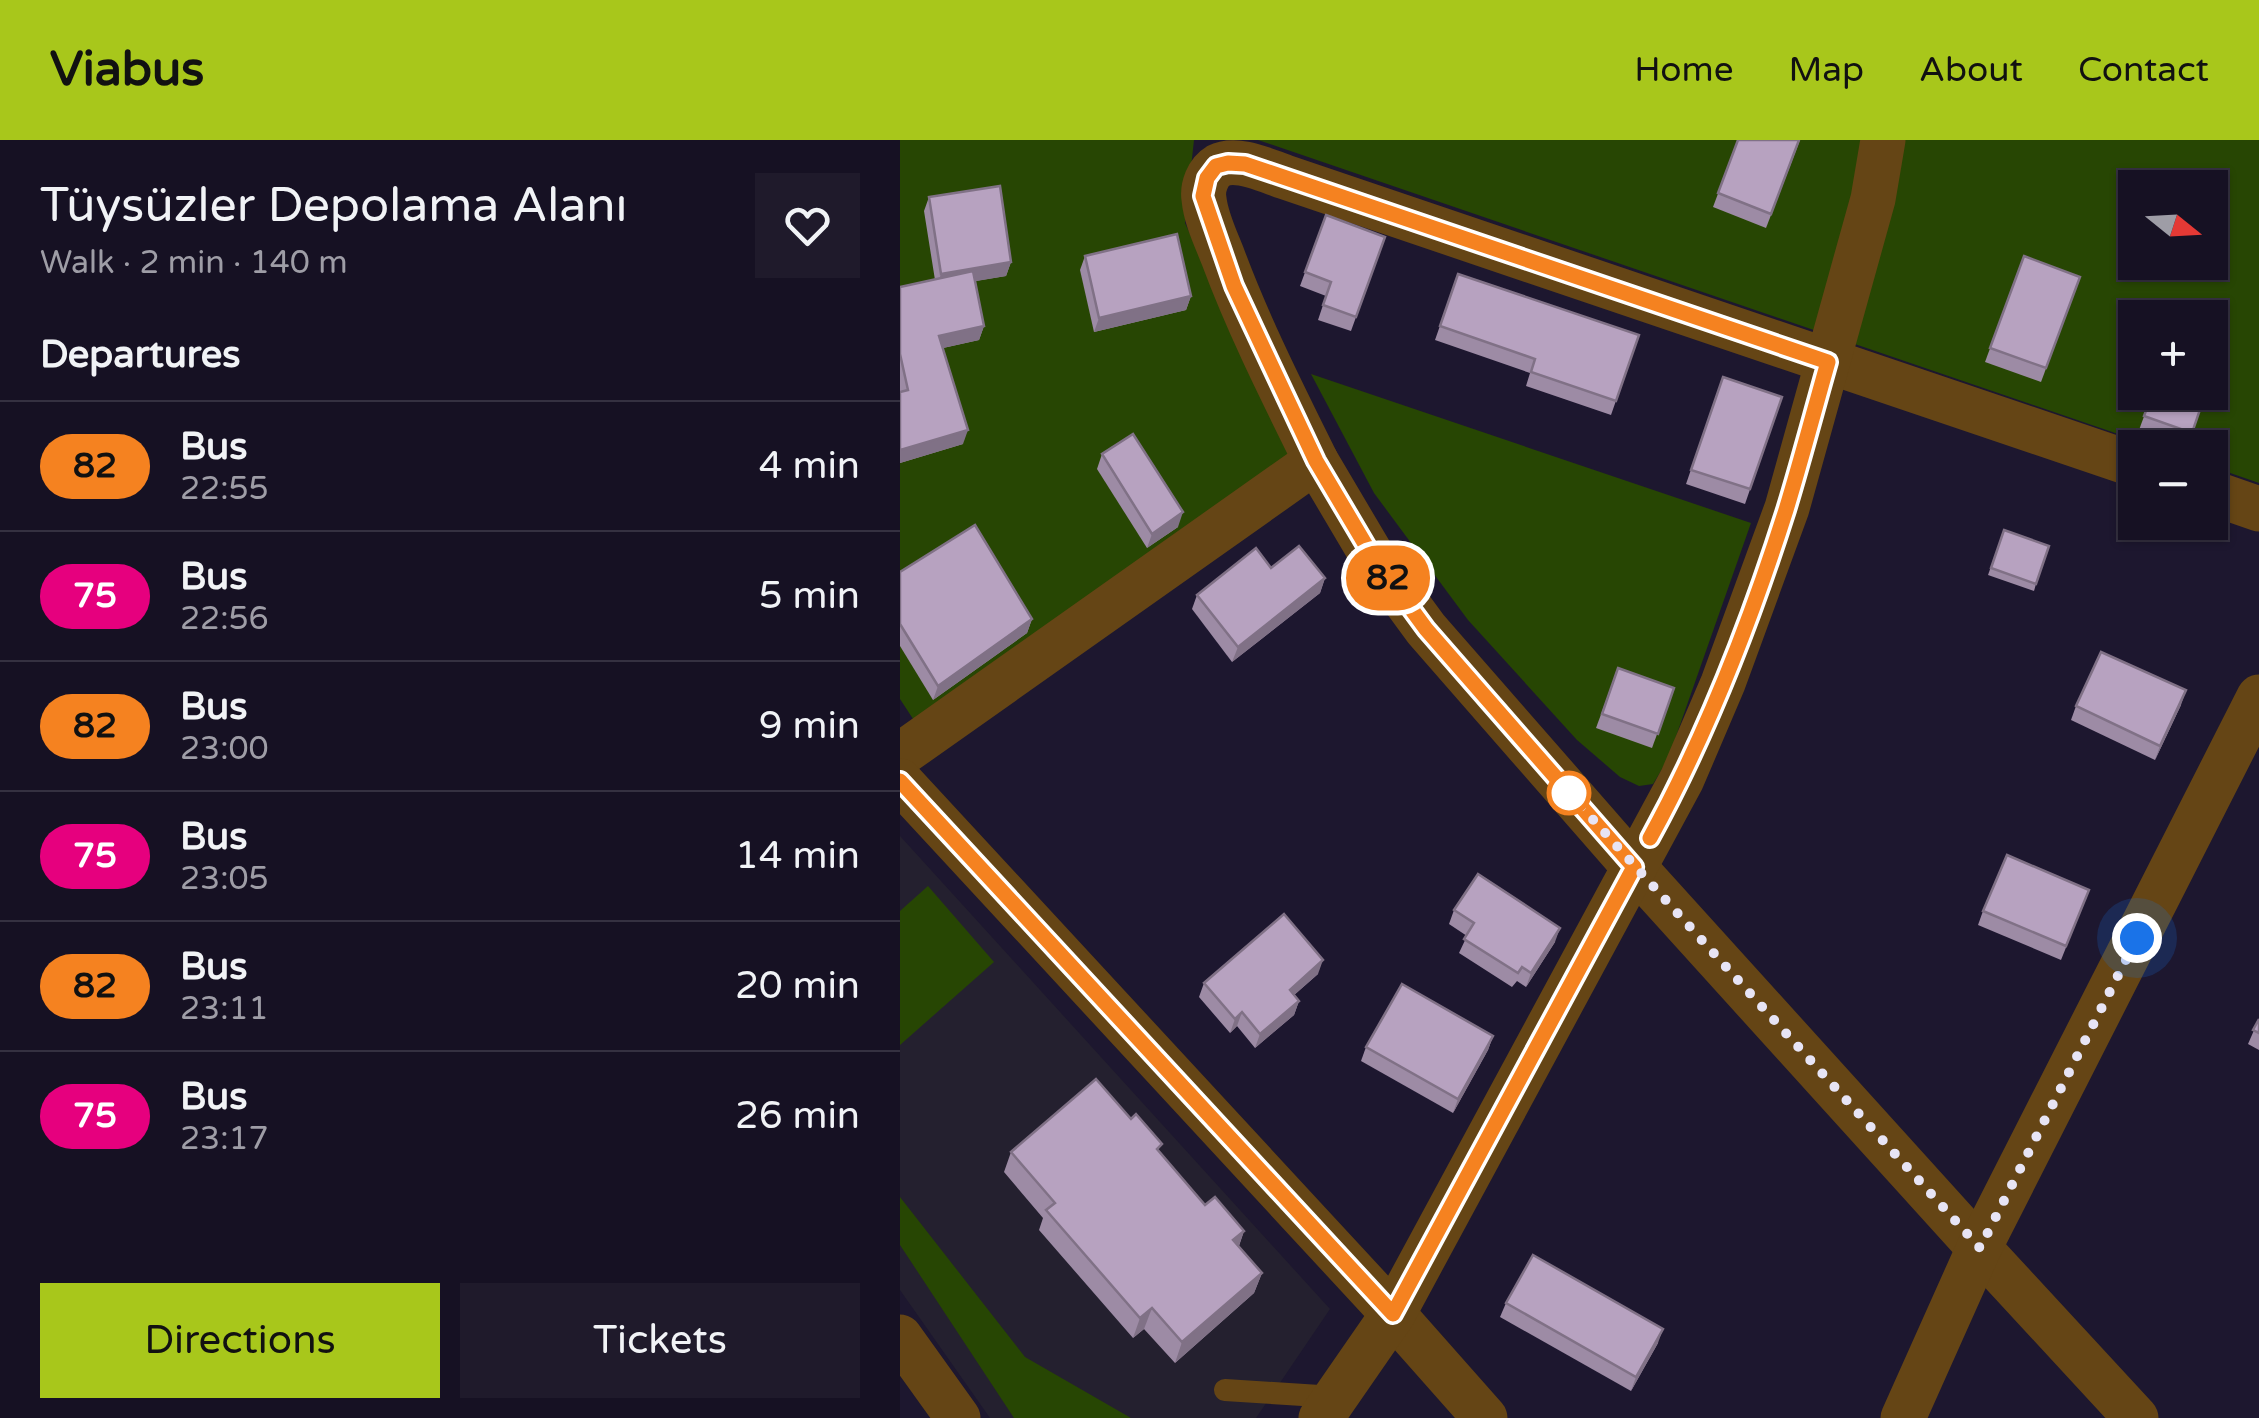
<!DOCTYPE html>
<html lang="en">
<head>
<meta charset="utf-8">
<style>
	:root { --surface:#161123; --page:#1f1a2b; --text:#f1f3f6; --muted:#9e9da6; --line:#353141; --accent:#a8c71b }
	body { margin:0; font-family:"Varela Round",sans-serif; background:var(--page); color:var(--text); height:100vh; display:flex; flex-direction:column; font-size:38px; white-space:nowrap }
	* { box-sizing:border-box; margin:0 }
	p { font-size:32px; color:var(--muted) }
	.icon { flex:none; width:55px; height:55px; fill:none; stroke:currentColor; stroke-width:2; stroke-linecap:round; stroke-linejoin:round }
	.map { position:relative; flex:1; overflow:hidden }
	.sheet { display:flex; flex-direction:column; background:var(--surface); width:900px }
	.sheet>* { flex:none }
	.badge { padding:0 20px; border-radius:32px; font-size:35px; line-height:65px }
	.needle { width:65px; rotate:108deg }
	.controls { position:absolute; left:1218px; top:30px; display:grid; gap:20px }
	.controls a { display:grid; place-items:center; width:110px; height:110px; border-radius:0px; background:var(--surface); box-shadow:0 2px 8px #0004,0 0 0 2px var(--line); font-size:50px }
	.you { position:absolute; width:50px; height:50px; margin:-25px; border:8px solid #fff; border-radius:50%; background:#1a73e8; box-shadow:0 0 0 15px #1a73e833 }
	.map>.badge { position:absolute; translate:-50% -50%; box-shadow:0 0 0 5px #fff }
	h2 { padding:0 40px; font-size:38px; line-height:90px }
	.round { display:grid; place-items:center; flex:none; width:105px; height:105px; border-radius:0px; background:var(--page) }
	.overview { display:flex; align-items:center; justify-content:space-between; height:170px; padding:0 40px }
	h1 { font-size:48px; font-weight:600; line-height:75px }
	.cta { display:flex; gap:20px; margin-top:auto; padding:20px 40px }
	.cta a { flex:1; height:115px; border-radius:0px; background:var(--accent); color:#111; font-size:40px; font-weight:600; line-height:115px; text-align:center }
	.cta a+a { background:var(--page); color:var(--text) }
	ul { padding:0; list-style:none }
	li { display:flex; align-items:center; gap:30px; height:130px; padding:0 40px; border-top:2px solid var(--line) }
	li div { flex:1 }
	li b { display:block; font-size:38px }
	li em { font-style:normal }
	li .badge { min-width:110px; font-weight:700; text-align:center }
	header { display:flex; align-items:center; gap:60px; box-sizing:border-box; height:140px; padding:0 50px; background:var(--accent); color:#111 }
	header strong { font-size:48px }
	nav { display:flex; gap:55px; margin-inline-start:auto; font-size:35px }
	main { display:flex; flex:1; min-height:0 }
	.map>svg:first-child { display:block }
	.education { fill:#24202f }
	.green { fill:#274603; fill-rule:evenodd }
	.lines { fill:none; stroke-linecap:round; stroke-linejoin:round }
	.lane { stroke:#654515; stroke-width:22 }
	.street { stroke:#654515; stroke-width:45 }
	.wall { fill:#9d8ba5 }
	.shaded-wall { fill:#807186 }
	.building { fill:#b7a2c0; stroke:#807186; stroke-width:2.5 }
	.line-casing { stroke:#fff; stroke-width:22 }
	.line { stroke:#f58220; stroke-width:15 }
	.walk { stroke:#e7e4f5; stroke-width:10; stroke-dasharray:0 18 }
	.stop-dot { fill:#fff; stroke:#f58220; stroke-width:5 }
</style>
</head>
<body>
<header>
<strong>Viabus</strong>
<nav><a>Home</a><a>Map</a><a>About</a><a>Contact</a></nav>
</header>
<main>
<section class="sheet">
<div class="overview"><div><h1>Tüysüzler Depolama Alanı</h1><p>Walk · 2 min · 140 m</p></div><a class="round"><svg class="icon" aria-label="heart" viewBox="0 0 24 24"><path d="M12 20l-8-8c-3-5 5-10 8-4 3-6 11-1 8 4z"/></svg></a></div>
<h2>Departures</h2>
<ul>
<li><span class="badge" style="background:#f58220;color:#111">82</span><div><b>Bus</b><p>22:55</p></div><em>4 min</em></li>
<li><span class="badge" style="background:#e6007e;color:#fff">75</span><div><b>Bus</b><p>22:56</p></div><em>5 min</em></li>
<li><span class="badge" style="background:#f58220;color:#111">82</span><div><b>Bus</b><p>23:00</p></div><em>9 min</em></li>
<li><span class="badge" style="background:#e6007e;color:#fff">75</span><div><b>Bus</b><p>23:05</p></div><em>14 min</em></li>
<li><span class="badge" style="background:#f58220;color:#111">82</span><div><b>Bus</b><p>23:11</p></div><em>20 min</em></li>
<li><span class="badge" style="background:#e6007e;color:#fff">75</span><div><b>Bus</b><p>23:17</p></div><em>26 min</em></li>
</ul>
<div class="cta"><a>Directions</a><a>Tickets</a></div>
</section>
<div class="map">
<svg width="1359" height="1278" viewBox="0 0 1359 1278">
	<rect width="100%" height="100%" fill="#1d172f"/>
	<path class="education" d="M0,696L430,1169L356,1278H90L0,1150Z"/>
	<g class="green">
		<path d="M0,0H294L285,83L390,314L17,585L0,559Z"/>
		<path d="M358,0H1359V343L1310,326V308L1256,307ZM1235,48H1310V122H1235ZM1235,178H1310V252H1235Z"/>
		<path d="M411,234L851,383L768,619L753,644L739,646L720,637L677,600L568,480L474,353Z"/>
		<path d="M28,746L94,822L0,905V771Z"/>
		<path d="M0,1057L125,1217L231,1278H114L0,1105Z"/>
	</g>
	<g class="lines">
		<path class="lane" d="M325,1250L435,1257"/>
		<g class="street">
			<path d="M416,321C383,254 349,187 323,117C316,99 306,79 304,59C302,47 308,32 318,26C337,16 367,31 385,37L1235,325"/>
			<path d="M1310,352L1359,369"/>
			<path d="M0,615L416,321L471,414L526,489L734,727L1079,1108L1236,1278"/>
			<path d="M0,641L493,1174L585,1278"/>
			<path d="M0,1197L58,1278"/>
			<path d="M421,1278L493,1174L782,639L823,543L887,368L973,59L983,0"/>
			<path d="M1003,1278L1079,1108L1359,557"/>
		</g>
	</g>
	<g class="wall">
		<path d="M838,0H900L866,88L813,67Z"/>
		<path d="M29,57L111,122L106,136L75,141L84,186L79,200L43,208L63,304L0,323V147L35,140L24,71Z"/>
		<path d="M426,75L485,97L451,191L418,180L426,156L400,146Z"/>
		<path d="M185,116L291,156L286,170L194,192L180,130Z"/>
		<path d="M1124,116L1180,137L1141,242L1085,222Z"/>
		<path d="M558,134L739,195L711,275L626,246L630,233L535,200Z"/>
		<path d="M823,237L882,257L845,364L786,344Z"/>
		<path d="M1253,252H1306L1287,307L1239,290Z"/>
		<path d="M202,314L278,387L247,408L197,329Z"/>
		<path d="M1104,390L1136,444L1134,451L1088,435Z"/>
		<path d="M371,428L425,438L420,453L332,522L292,469L297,455Z"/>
		<path d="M0,432L132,479L127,493L33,560L0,506Z"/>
		<path d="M718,528L774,548L752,608L696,588Z"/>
		<path d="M1281,565L1255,620L1171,580L1176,566Z"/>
		<path d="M1189,750L1161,820L1078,785L1083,771Z"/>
		<path d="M554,770L655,802L626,847L617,841L612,847L559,813L567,796L549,784Z"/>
		<path d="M418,834L394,855L399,861L394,875L355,908L337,886L330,893L299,857L304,843Z"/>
		<path d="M1359,879V910L1348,904Z"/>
		<path d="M593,896L588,910L553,973L461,921L466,907Z"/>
		<path d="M111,1012L305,1065L344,1091L339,1106L362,1133L354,1153L275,1223L244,1189L233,1198L139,1090L143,1078L104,1032Z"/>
		<path d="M606,1163L758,1203L731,1251L600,1177Z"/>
	</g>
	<g class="shaded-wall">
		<path d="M111,122L106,136L36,148L41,134Z"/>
		<path d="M291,156L286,170L194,192L199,178Z"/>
		<path d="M84,186L79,200L34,210L39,196Z"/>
		<path d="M68,290L63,304L0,323V310Z"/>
		<path d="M283,372L278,387L247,408L252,394Z"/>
		<path d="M425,438L420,453L332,522L338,507Z"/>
		<path d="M132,479L127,493L33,560L38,546Z"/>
		<path d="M1286,550L1281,565L1255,620L1260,606Z"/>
		<path d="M660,788L655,802L626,847L631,833Z"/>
		<path d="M423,820L418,834L384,864L390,850Z"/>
		<path d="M399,861L394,875L355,908L360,894Z"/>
		<path d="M342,872L337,886L330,893L335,879Z"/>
		<path d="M593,896L588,910L553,973L558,959Z"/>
		<path d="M344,1091L337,1111L333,1100Z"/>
		<path d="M362,1133L354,1153L275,1223L282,1202Z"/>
		<path d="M252,1168L244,1189L233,1198L240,1178Z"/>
		<path d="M763,1189L758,1203L731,1251L736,1237Z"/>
	</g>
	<g class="building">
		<path d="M838,0H899L871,74L818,53Z"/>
		<path d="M100,46L111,122L41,134L29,57Z"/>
		<path d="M426,75L485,97L456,177L423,165L431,142L405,132Z"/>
		<path d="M277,94L291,156L199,178L185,116Z"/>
		<path d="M1124,116L1180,137L1146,228L1090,208Z"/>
		<path d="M73,131L84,186L39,196L68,290L0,310V252L8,250L0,214V147Z"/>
		<path d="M558,134L739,195L716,261L631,232L635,219L540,186Z"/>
		<path d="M823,237L882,257L850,349L791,330Z"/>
		<path d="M1253,252H1306L1292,293L1244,276Z"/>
		<path d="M233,294L283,372L252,394L202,314Z"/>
		<path d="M75,385L132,479L38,546L0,484V432Z"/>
		<path d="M1104,390L1149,406L1136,444L1091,428Z"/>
		<path d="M399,406L425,438L338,507L297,455L356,408L371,428Z"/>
		<path d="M1201,512L1286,550L1260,606L1176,566Z"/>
		<path d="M718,528L774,548L758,594L702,574Z"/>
		<path d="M1107,715L1189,750L1166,806L1083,771Z"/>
		<path d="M578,734L660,788L631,833L622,827L618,833L564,799L574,783L554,770Z"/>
		<path d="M384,774L423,820L390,850L399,861L360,894L342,872L335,879L304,843Z"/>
		<path d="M502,844L593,896L558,959L466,907Z"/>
		<path d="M1359,879V893L1353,890Z"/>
		<path d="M196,939L231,979L236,974L262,1004L257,1009L305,1065L315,1057L344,1091L333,1100L362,1133L282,1202L252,1168L240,1178L146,1070L155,1063L111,1012Z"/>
		<path d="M633,1115L763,1189L736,1237L606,1163Z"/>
	</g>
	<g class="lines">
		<g class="line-casing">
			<path id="line" d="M0,641L493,1174L734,727L526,489L471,414L416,321L334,146L303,56L307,38L316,26L328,23L345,24L928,222C914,271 901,321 886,370C850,483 807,594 750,698"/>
		</g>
		<use href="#line" class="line"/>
		<path class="walk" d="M669,653L1080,1108L1237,798"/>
	</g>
	<circle class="stop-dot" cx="669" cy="653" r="20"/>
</svg>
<div class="controls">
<a><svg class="needle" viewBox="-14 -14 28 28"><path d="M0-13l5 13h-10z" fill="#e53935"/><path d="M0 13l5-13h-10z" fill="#9e9da6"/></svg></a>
<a>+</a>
<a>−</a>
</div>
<div class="you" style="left:1237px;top:798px"></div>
<b class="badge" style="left:488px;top:438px;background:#f58220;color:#111">82</b>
</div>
</main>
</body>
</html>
